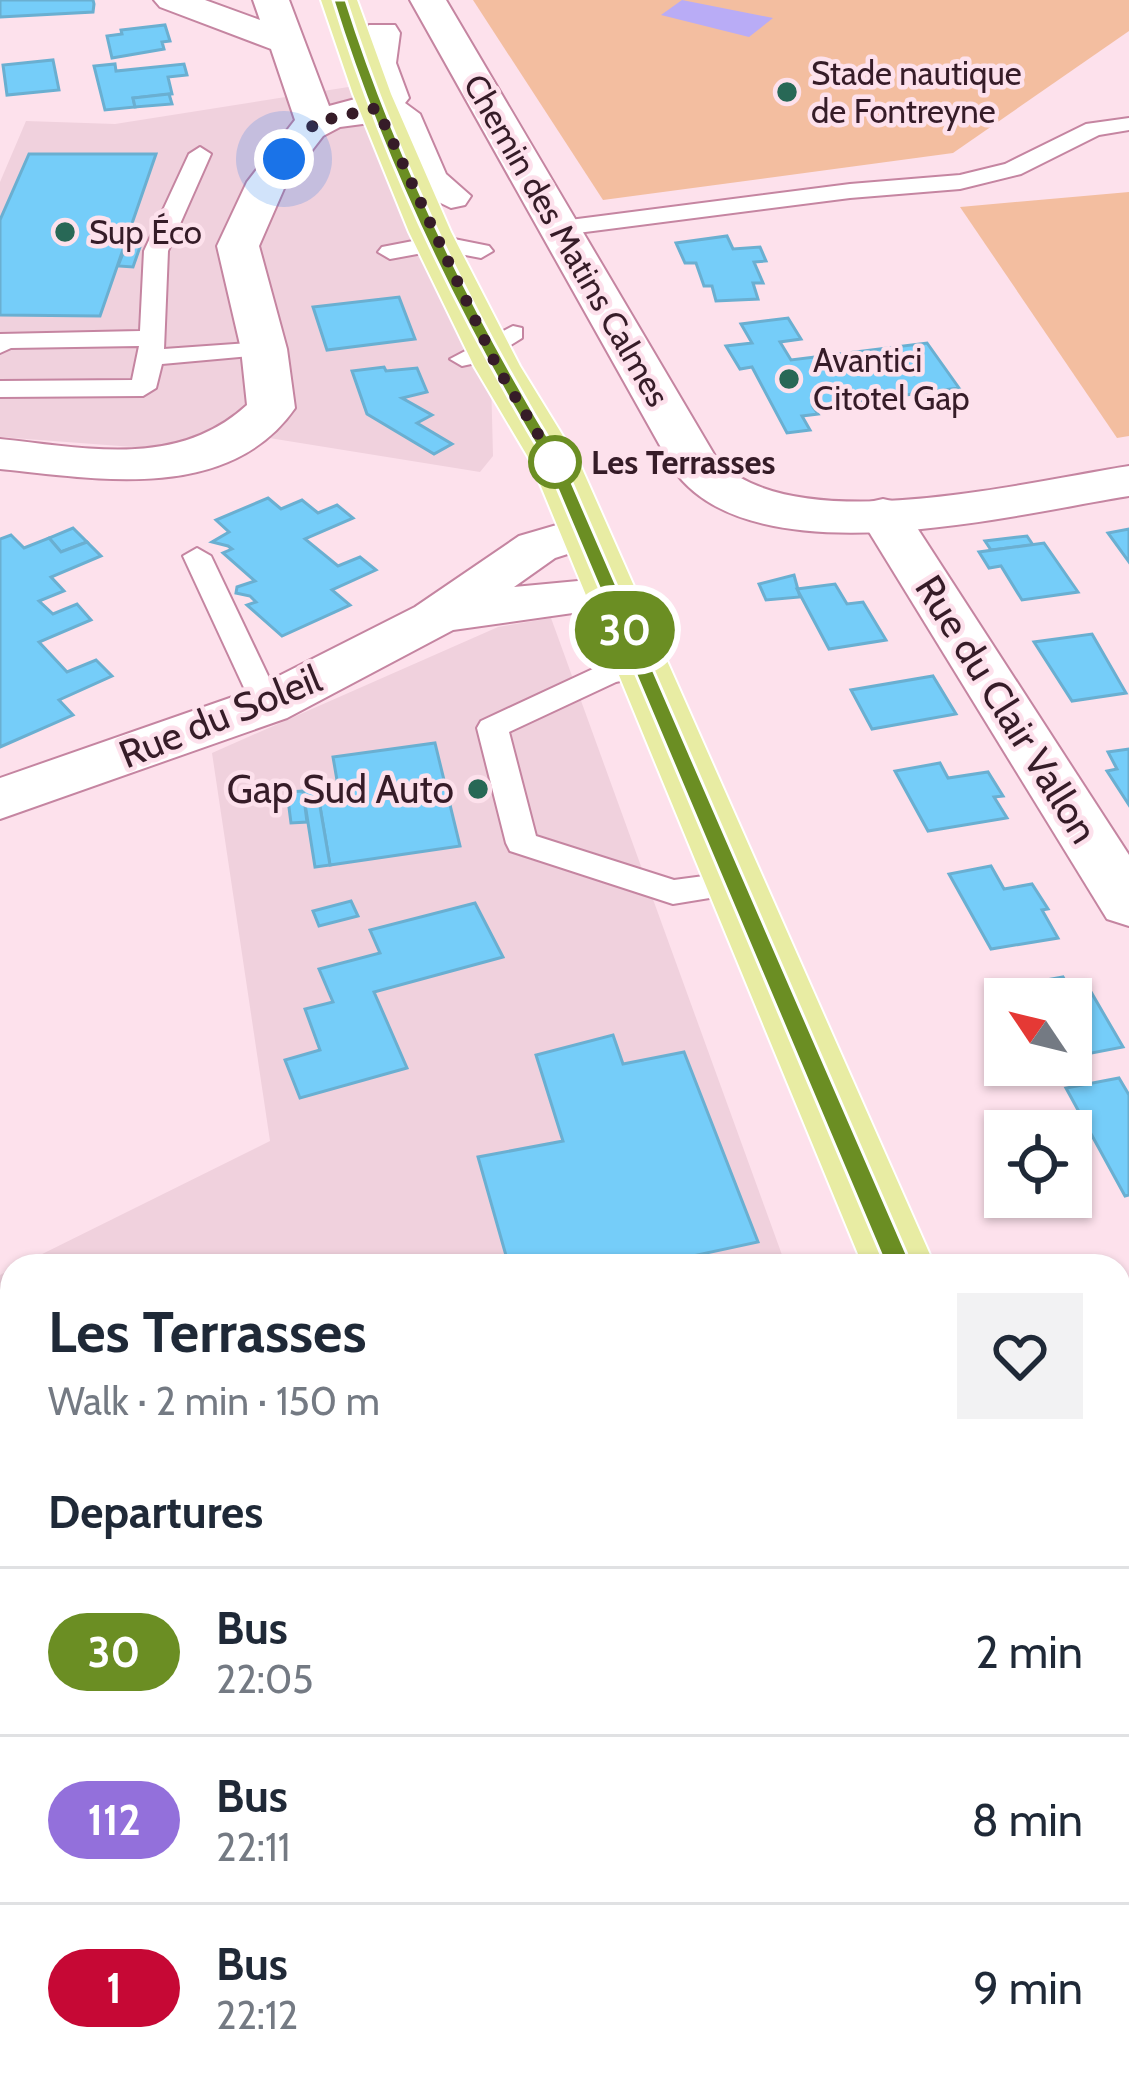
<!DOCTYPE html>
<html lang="en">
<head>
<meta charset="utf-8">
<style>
	:root { --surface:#fff; --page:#f2f2f3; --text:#1f2937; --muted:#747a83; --line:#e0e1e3 }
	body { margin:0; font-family:Cabin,sans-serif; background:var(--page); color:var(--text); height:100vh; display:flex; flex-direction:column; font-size:45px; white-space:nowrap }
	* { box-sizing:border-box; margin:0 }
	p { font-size:39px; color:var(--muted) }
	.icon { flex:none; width:66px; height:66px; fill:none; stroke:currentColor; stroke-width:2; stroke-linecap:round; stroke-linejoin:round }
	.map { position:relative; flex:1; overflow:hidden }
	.side { position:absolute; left:0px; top:1254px; width:1131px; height:843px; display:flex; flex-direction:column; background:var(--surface); border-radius:36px 36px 0 0; box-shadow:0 3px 9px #0004 }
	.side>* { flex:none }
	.badge { padding:0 24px; border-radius:39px; font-size:42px; line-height:78px }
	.needle { width:78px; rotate:305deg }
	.controls { position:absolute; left:984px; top:978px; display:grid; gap:24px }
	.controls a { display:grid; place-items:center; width:108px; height:108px; border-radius:0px; background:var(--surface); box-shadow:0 3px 9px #0004; font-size:60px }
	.you { position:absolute; width:60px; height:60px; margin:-30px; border:9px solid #fff; border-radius:50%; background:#1a73e8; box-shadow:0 0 0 18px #1a73e833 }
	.map>.badge { position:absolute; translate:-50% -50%; box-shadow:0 0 0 6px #fff }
	h2 { padding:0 48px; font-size:45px; line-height:108px }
	.round { display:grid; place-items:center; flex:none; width:126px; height:126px; border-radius:0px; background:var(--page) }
	.head { display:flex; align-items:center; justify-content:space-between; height:204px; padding:0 48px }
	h1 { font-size:57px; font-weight:800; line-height:90px }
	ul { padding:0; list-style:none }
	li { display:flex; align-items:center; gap:36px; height:168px; padding:0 48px; border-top:3px solid var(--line) }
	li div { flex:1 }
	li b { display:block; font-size:45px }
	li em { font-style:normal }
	li .badge { min-width:132px; font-weight:700; text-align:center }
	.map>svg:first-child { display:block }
	.built { fill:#f0d1dd }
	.green { fill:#f3bea0 }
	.water { fill:#b9acf6 }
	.building { fill:#75cdf9; stroke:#6aafd1; stroke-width:3 }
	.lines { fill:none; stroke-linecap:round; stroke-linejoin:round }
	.service-casing { stroke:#c585a1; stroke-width:4 }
	.minor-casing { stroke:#c585a1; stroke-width:4 }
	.tertiary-casing { stroke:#c585a1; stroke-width:4 }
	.primary-casing { stroke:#fff; stroke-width:4 }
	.service { fill:#fff; fill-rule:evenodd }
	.minor { fill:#fff; fill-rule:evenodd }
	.tertiary { fill:#fff; fill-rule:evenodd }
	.primary { fill:#e8eca3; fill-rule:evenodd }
	.line { fill:#6b8e23; stroke:#fff; stroke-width:3 }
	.walk { stroke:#361c28; stroke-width:12; stroke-dasharray:0 21.6 }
	.poi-dot { fill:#286856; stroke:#fde1ec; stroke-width:4.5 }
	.stop-dot { fill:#fff; stroke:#6b8e23; stroke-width:6 }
	.labels { text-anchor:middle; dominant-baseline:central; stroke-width:9; stroke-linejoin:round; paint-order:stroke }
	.far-poi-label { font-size:33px; fill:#361c28; stroke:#fde1ec; text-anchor:start }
	.far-street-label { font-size:33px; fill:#361c28; stroke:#fde1ec }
	.far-stop-label { font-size:33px; font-weight:bold; fill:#361c28; stroke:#fde1ec; text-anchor:start }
	.street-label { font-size:39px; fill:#361c28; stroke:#fde1ec }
	.poi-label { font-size:39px; fill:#361c28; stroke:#fde1ec; text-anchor:end }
</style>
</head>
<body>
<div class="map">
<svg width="1129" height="2096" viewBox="0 0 1129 2096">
	<rect width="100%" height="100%" fill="#fde1ec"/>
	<g class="built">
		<path d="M361,85L491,378L493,456L480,472L263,437L160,449L0,437V182L26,121L115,124Z"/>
		<path d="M551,618L786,1266H18L270,1141L212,753L498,627Z"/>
		<path d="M12,1269V1433L0,1390V1275Z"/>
	</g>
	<g class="green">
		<path d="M473,0H1129V31L953,153L603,200Z"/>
		<path d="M1129,192V436L1117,438L960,207Z"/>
	</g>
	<path class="water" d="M682,0L773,18L749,37L661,15Z"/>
	<g class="building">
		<path d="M0,0H93L94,4L93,12L0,17Z"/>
		<path d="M165,25L170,41L162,42L164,49L112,58L107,36L122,34L121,30Z"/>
		<path d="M53,60L59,90L7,95L3,65Z"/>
		<path d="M115,64L116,71L184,64L187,75L168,77L172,94L133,98L135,107L105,110L94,66Z"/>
		<path d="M169,94L172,104L135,107L133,98Z"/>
		<path d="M29,154H156L100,316L0,315V220Z"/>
		<path d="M727,236L733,249L760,247L766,261L754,262L763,283H753L758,299L716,301L712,286H704L696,263H685L676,243Z"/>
		<path d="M127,243L141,244L133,267L118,266Z"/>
		<path d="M399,297L415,339L327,350L313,307Z"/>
		<path d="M788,318L801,339L780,342L791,360L927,343L959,388L813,407L818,414L802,416L810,430L787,433L752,367L740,369L726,346L752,343L741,324Z"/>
		<path d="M384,367L386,371L417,368L427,392L402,398L432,415L417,423L452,444L434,454L367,414L352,371Z"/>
		<path d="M268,498L281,509L302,500L318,513L337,505L353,518L305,539L338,566L360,557L376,570L332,590L350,605L282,636L247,605L256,602L250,596L236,593L237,587L255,581L223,553L232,549L228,546L212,542L229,532L216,520Z"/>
		<path d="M73,528L87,542L61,552L49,538Z"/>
		<path d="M1129,529V562L1108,533Z"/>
		<path d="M11,535L24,548L49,538L61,552L87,542L101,556L51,577L64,591L39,601L53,614L77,604L91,620L39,642L67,672L96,660L112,676L59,700L73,715L0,747V539Z"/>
		<path d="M1027,536L1033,545L991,550L985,541Z"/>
		<path d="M1044,543L1078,592L1022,600L1001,566L989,568L979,552Z"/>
		<path d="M794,575L800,597L766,600L759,584Z"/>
		<path d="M835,584L847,604L863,602L886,640L829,649L797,589Z"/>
		<path d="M1092,634L1126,693L1072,701L1034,642Z"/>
		<path d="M933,676L956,714L872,729L851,690Z"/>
		<path d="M435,743L460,846L330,865L317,789L338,786L333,757Z"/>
		<path d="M1129,749V805L1107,771L1117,769L1108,752Z"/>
		<path d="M940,763L948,778L988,772L1003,796L994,797L1007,818L928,831L895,771Z"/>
		<path d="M317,789L330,865L315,867L303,791Z"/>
		<path d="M303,791L307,822L291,823L287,792Z"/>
		<path d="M991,866L1004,889L1032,884L1048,909L1042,910L1058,938L991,949L949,874Z"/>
		<path d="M351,901L358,916L319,926L313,911Z"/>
		<path d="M475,903L503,957L374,992L407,1068L300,1098L285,1060L320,1050L305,1009L333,1002L319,969L380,953L370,930Z"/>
		<path d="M1063,977L1073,995L1091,992L1123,1047L1071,1057V999H1020L1013,986Z"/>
		<path d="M613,1035L623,1064L684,1052L758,1242L683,1258L686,1266H509L478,1157L563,1141L536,1055Z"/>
		<path d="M1119,1078L1129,1095V1195L1125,1196L1066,1088Z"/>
	</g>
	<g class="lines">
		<g class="service-casing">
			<g id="service">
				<path d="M1129,118V130L1099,135L1021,174L960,189L850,198L562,235L551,228L562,221L850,184L960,175L1005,164L1086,124Z"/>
				<path d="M200,147L211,154L168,251L164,349L264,342L273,344L276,349L273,354L162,364L156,388L143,396L0,397V381L132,380L139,346L11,348L0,353V334L140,331L144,251L189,154Z"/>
				<path d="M439,236L489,246L493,251L481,258L439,250L390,259L378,252L382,247Z"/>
				<path d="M513,326L522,328V338L485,361L462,366L450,359Z"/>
				<path d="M197,548L211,556L282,705L278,712L267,715L252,705L183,556Z"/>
				<path d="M640,658L651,660L655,667L651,674L616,682L509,732L536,836L674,880L734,872L746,876L751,884L746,892L673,904L510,851L506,843L477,728L481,721L595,668Z"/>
				<path d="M1129,1659V1703L1119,1705V1661Z"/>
			</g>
		</g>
		<g class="minor-casing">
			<g id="minor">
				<path d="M154,0H205L260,20L253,0H289L329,106L370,95C361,70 354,49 369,25H395L400,33L396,63L409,98L405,103L420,114L446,174L471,196L465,205L451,208L414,190L385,121L340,127L323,136L286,184L259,246L287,349L295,408C229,503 98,479 0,469V439C87,448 177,469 247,405L241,349L217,246L247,182L295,120L271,49L160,7Z"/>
				<path d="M883,499L901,503L1129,855V926L1107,919L858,514L865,503Z"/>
				<path d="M584,517L602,521L609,532L602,543L555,558L514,587L610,578L629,583L636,594L629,605L453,630L287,718L0,819V778L247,692L415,607L519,536Z"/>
			</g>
		</g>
		<g class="tertiary-casing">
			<path id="tertiary" d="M410,0H446L718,461C797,540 1026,482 1129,466V496C1015,514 752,582 673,469Z"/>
		</g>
		<g class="primary-casing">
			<g id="primary">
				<path d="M321,0H357L391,94L451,232L520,366L579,462L935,1266H863L531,462L474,366L409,232L353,94Z"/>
				<path d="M1119,1730L1129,1735V1841L1119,1837Z"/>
			</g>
		</g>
		<use href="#service" class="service"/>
		<use href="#minor" class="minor"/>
		<use href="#tertiary" class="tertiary"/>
		<use href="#primary" class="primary"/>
	</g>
	<path class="line" d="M333,0H346C397,161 475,318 563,462L912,1266L908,1274L899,1277L886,1266L546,462C459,318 383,161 333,0Z"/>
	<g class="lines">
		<path class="walk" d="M284,159L316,122L377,108L497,367L555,462"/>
	</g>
	<g class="poi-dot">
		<circle cx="787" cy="92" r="12"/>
		<circle cx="65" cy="232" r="12"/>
		<circle cx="789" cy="379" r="12"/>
		<circle cx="478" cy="789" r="12"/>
	</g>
	<circle class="stop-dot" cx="555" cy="462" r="24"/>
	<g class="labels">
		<g class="far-poi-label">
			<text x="811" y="73">Stade nautique<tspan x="811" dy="38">de Fontreyne</tspan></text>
			<text x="89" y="232">Sup Éco</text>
			<text x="813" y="360">Avantici<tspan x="813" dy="38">Citotel Gap</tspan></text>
		</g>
		<g class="far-street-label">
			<text transform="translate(567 240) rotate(60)">Chemin des Matins Calmes</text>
		</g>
		<g class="far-stop-label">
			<text x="591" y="462">Les Terrasses</text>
		</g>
		<g class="street-label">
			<text transform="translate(1007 709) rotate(58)">Rue du Clair Vallon</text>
			<text transform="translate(220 716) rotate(-22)">Rue du Soleil</text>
		</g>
		<g class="poi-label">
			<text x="454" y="789">Gap Sud Auto</text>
		</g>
	</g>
</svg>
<div class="controls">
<a><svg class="needle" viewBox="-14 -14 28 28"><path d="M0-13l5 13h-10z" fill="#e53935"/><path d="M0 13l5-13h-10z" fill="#747a83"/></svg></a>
<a><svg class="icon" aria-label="locate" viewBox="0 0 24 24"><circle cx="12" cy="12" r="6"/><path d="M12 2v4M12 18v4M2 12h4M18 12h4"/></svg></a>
</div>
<div class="you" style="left:284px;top:159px"></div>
<b class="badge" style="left:625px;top:630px;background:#6b8e23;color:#fff">30</b>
<section class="side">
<div class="head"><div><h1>Les Terrasses</h1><p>Walk · 2 min · 150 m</p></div><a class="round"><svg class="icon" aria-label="heart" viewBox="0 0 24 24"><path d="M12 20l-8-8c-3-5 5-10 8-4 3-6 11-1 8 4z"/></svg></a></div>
<h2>Departures</h2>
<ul>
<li><span class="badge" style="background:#6b8e23;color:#fff">30</span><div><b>Bus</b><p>22:05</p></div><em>2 min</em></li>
<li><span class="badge" style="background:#9370db;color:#fff">112</span><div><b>Bus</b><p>22:11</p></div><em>8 min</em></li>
<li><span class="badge" style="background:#c60835;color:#fff">1</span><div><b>Bus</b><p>22:12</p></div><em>9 min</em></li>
</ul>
</section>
</div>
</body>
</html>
